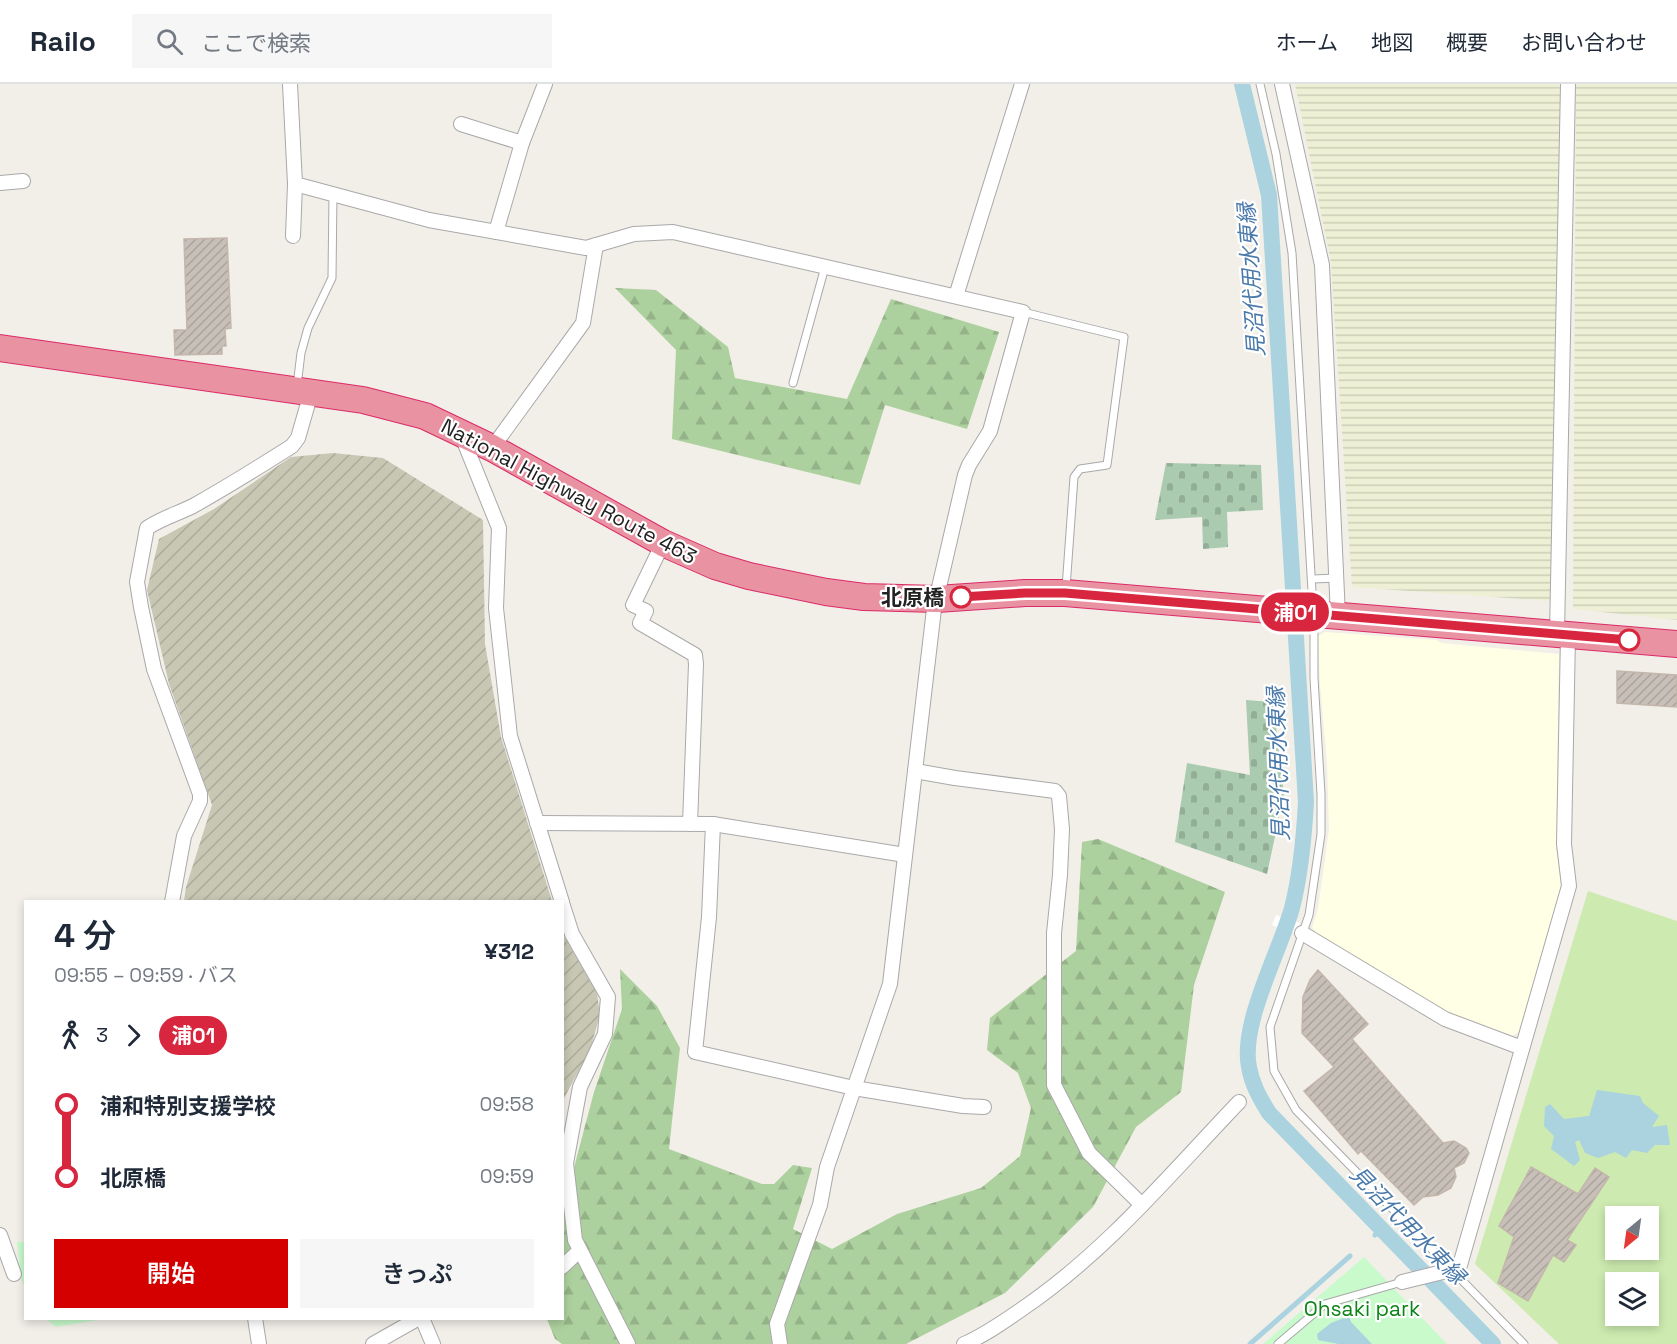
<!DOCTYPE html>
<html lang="ja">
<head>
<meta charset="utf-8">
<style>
	:root { --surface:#fff; --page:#f6f6f7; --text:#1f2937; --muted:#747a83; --line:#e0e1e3; --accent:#d40000 }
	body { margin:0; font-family:"Space Grotesk","Noto Sans JP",sans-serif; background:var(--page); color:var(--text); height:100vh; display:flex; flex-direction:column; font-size:22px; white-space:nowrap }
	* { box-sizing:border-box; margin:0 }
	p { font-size:20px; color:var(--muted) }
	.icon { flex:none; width:33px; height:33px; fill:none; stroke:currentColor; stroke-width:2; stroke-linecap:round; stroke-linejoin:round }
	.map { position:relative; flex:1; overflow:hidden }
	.panel { position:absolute; left:24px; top:816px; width:540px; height:420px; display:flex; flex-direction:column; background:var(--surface); border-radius:0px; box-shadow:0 3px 9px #0003 }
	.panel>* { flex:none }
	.badge { padding:0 12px; border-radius:20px; font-size:21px; line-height:39px }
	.needle { width:39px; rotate:209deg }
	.controls { position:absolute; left:1605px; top:1122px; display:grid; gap:12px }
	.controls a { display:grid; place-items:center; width:54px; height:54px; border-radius:0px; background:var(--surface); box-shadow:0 3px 9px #0003; font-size:30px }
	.map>.badge { position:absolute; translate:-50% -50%; box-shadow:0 0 0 3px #fff }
	.legs { display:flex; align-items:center; gap:9px; height:66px; padding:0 30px; font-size:20px }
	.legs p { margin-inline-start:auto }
	.head { display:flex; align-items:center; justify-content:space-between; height:102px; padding:0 30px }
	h1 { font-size:33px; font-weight:600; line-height:45px }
	.cta { display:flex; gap:12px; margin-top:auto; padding:12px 30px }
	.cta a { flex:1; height:69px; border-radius:0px; background:var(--accent); color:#fff; font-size:24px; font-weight:600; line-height:69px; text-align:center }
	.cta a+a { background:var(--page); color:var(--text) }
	ul { padding:0 30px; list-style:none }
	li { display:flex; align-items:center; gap:21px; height:72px; font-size:22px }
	li i { display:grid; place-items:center; width:9px; height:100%; margin:0 8px; background:currentColor }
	li i::after { content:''; width:15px; height:15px; margin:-8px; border:4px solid; border-radius:50%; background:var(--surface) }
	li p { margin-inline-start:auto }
	li:first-child i { background:linear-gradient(#0000 50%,currentColor 0) }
	li:last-child i { background:linear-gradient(currentColor 50%,#0000 0) }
	header { display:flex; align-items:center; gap:36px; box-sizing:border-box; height:84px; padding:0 30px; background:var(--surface); border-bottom:2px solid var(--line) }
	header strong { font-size:28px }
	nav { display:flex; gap:33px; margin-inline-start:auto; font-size:21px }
	.search { width:420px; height:54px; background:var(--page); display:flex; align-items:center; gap:15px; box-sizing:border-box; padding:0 21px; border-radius:0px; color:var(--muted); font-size:22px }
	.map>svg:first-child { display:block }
	.education { fill:#ffffe5 }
	.construction { fill:url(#construction-furrows) }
	.farmland { fill:url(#farmland-rules) }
	.grass { fill:#cdebb0; fill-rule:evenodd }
	.forest { fill:url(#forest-firs) }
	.cemetery { fill:url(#cemetery-stones) }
	.park { fill:#c8facc }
	.water { fill:#aad3df }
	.pier { fill:#fff }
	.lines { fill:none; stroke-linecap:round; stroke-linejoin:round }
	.stream { stroke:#aad3df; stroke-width:5 }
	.canal { stroke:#aad3df; stroke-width:16 }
	.building { fill:url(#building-hatch); stroke:#c4b6ab; stroke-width:1.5 }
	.lane-casing { stroke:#a9a9a9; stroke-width:9 }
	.street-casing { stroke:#a9a9a9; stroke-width:16 }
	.highway-casing { stroke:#dc2a67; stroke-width:28 }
	.lane { stroke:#fff; stroke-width:7 }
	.street { stroke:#fff; stroke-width:14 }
	.highway { stroke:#e892a2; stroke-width:26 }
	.line-1-casing { stroke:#fff; stroke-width:14 }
	.line-1 { stroke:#d7263d; stroke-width:9 }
	.stop-1-dot { fill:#fff; stroke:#d7263d; stroke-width:3 }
	.labels { text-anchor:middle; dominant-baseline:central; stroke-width:4.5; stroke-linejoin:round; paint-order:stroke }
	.street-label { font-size:21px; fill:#222; stroke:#fff }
	.stop-label { font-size:21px; font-weight:bold; fill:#222; stroke:#fff; text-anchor:end }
	.park-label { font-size:21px; fill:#0c8416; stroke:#fff }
	.water-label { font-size:22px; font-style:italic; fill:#4a7aab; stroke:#fff }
</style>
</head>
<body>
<header>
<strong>Railo</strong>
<div class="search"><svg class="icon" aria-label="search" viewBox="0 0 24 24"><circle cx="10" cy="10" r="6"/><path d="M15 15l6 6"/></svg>ここで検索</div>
<nav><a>ホーム</a><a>地図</a><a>概要</a><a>お問い合わせ</a></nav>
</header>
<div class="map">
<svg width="1677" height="1260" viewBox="0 0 1677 1260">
	<defs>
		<pattern id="construction-furrows" width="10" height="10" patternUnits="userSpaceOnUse" patternTransform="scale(1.5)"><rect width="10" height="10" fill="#c7c7b4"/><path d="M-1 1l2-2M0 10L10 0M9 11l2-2" fill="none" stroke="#abab9a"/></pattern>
		<pattern id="farmland-rules" width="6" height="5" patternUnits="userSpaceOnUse" patternTransform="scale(1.5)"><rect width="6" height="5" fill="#eef0d5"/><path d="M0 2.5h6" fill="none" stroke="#ccceb7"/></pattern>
		<pattern id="forest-firs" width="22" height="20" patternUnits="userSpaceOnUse" patternTransform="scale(1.5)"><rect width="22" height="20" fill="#add19e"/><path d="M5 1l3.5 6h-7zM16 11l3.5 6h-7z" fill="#95b388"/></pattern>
		<pattern id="cemetery-stones" width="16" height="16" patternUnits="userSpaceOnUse" patternTransform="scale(1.5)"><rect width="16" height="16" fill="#aacbaf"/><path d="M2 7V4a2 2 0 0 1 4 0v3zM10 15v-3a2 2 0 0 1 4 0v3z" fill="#92ae96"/></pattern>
		<pattern id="building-hatch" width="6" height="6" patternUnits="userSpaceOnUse" patternTransform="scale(1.5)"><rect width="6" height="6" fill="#c7bfb8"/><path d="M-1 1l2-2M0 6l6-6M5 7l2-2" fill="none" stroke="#aba49e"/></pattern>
	</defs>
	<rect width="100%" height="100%" fill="#f2efe9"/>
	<path class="education" d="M1325,548L1436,556L1442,559L1559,570L1556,765L1562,799L1519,948L1510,953L1442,928L1316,850L1312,843L1318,825L1329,745L1327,679L1320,601L1318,552Z"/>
	<g class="construction">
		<path d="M333,369L383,374L483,436L485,560L501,653L552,817H184L186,803L212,721L169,600L147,506L159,455L214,425L291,373Z"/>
		<path d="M562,849L597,909L600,931L590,966L563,1016Z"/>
	</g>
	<g class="farmland">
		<path d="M1295,0H1561L1551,517L1352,503L1331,178Z"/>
		<path d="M1576,0H1677V536L1573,525Z"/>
	</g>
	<path class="grass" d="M1588,807L1677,837V1260H1559L1475,1180ZM1616,1132H1648V1166H1616ZM1616,1198H1648V1232H1616Z"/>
	<g class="forest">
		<path d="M615,204L656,206L728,263L735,294L847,315L891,215L999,248L967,345L885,321L860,401L672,355L676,266Z"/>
		<path d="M1098,755L1225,808L1194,901L1181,1008L1136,1043L1093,1123L1005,1209L906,1260H562L555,1255L547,1235L562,1234L563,1125L594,1008L622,925L620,885L657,922L680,964L669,1065L762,1100H774L793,1081L812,1084L793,1145L832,1165L897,1130L981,1104L1020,1072L1031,1024L1018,989L987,966L990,934L1076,867L1082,758Z"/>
	</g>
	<g class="cemetery">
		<path d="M1166,379L1261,381L1263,426L1227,428L1228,463L1203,465L1202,433L1155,436Z"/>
		<path d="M1246,616L1273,618L1284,710L1267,790L1175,758L1187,679L1250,691Z"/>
	</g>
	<g class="park">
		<path d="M17,1158H25V1204L21,1195Z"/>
		<path d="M1364,1173L1447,1260H1263Z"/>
		<path d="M104,1235L56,1243L46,1235L104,1234Z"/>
	</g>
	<g class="water">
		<path d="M1597,1006L1640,1012L1643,1019L1659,1032L1652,1043L1667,1041L1670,1061H1655L1647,1069L1632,1066L1626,1074L1615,1068L1598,1074L1585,1069L1579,1056L1575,1058L1580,1076L1574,1082L1551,1065L1554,1052L1544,1042L1545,1023L1550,1020L1564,1035L1589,1032Z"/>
		<path d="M1349,1232L1351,1238L1372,1260H1338L1318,1256L1317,1250L1331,1239Z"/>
	</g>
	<g class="pier">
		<path d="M1277,510L1308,512L1306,547L1275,545Z"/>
		<path d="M1276,831L1300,839L1296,849L1272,841Z"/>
	</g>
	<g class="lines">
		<g class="stream">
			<path d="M1375,1151L1382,1146"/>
			<path d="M1250,1260L1350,1172"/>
		</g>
		<path class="canal" d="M1242,0L1269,111L1306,718C1304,754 1301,789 1292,824C1280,867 1240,940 1249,983C1252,1001 1260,1014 1269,1029L1493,1260"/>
	</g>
	<g class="building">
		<path d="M227,154L231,244L225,245L226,262H222V270L175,271L174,246H187L184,155Z"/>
		<path d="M1617,587L1677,591V623L1617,619Z"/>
		<path d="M1318,886L1368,940L1352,955L1443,1059L1454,1057L1466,1064L1469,1069L1464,1079L1454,1084L1456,1093L1451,1104L1438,1111L1423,1113L1414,1121L1361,1067L1358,1070L1304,1007L1334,983L1302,949L1303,913L1310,896Z"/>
		<path d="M1531,1083L1578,1110L1595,1084L1609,1093L1567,1156L1576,1161L1564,1178L1553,1171L1528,1217L1498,1199L1514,1153L1499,1142Z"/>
	</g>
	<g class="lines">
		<g class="lane-casing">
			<g id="lane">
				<path d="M1260,0L1276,70L1292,169L1313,524"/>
				<path d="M1023,228L1124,253L1107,381L1080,385L1074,393L1066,504"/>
				<path d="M793,299L825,183"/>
				<path d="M297,302L301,269L308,244L332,194L333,110"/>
				<path d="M1313,495L1337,494"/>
				<path d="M1314,535V594L1321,710V750L1309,831L1270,943L1274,987L1296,1026L1524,1260"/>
				<path d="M1278,1260L1325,1220L1402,1198"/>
			</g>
		</g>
		<g class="street-casing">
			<g id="street">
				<path d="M290,0L295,100L293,152"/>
				<path d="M1282,0L1322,181L1338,532"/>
				<path d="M461,40L522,59"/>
				<path d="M0,99L23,97"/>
				<path d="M295,100L429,136L586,164L634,150L673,148L1023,228L990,347L969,381L965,391L934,525L890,900L827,1083L820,1121L777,1240L780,1260"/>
				<path d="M496,148L522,59L545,0"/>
				<path d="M956,212L1022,0"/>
				<path d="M461,350L499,444L496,524L510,652L562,818"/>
				<path d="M492,364L583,239L596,161"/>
				<path d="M663,459L633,521L646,527L640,539L695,571L696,580L690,740"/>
				<path d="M1557,550L1568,0"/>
				<path d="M915,687L955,694L1055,707L1059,712L1062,745L1060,791L1054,849V1001L1089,1069L1142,1121"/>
				<path d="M537,739L713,740L905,771"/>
				<path d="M713,740L709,833L695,968L854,1004L963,1022L984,1023"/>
				<path d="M172,818L184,752L200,717V710L154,585L141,523L137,498L147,444C162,434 177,430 193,422C227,403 259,383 292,362L298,354L311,309"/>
				<path d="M562,819L572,850L608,913L605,950L580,1003L566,1079L575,1156L628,1260"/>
				<path d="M1302,849L1445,935L1522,964"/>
				<path d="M0,1151L14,1190"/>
				<path d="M562,1183L579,1167"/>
				<path d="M1402,1198L1451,1186L1460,1181L1569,802L1564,760L1568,551"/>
				<path d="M255,1234L259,1260"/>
				<path d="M422,1234L433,1260"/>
				<path d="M373,1260L419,1234"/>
				<path d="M964,1260C985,1251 1003,1238 1022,1225C1106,1168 1170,1090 1239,1018"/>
			</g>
		</g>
		<g class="highway-casing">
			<path id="highway" d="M0,264L363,316L425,332L492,364L663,459L715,482L749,492L826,508L864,513L937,515L1025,509H1065L1677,560"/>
		</g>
		<use href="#lane" class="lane"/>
		<use href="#street" class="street"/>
		<use href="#highway" class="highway"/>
	</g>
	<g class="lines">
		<g class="line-1-casing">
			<path id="line-1" d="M961,513L1025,509H1065L1629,556"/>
		</g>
		<use href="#line-1" class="line-1"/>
	</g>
	<g class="stop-1-dot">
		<circle cx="961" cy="513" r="10"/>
		<circle cx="1629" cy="556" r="10"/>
	</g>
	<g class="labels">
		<g class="street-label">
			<text transform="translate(569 407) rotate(28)">National Highway Route 463</text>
		</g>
		<g class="stop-label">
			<text x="944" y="513">北原橋</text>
		</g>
		<g class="park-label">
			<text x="1362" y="1224">Ohsaki park</text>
		</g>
		<g class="water-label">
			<text transform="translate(1251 196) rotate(-94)">見沼代用水東縁</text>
			<text transform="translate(1278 680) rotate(-92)">見沼代用水東縁</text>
			<text transform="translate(1408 1141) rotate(46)">見沼代用水東縁</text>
		</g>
	</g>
</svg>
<div class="controls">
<a><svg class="needle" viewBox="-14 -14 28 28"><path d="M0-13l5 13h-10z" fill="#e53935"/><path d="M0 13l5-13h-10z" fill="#747a83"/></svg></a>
<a><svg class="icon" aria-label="layers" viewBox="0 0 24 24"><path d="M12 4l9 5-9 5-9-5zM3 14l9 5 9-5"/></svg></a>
</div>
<b class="badge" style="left:1295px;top:528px;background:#d7263d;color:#fff">浦01</b>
<section class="panel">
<div class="head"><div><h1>4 分</h1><p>09:55 – 09:59 · バス</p></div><b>¥312</b></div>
<div class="legs"><svg class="icon" aria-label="walk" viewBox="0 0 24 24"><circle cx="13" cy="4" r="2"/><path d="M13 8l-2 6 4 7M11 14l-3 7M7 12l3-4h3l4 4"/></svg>3<svg class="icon" aria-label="forward" viewBox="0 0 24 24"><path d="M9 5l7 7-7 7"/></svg><b class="badge" style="background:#d7263d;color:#fff">浦01</b></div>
<ul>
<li><i style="color:#d7263d"></i><b>浦和特別支援学校</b><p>09:58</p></li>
<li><i style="color:#d7263d"></i><b>北原橋</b><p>09:59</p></li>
</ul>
<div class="cta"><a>開始</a><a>きっぷ</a></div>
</section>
</div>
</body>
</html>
